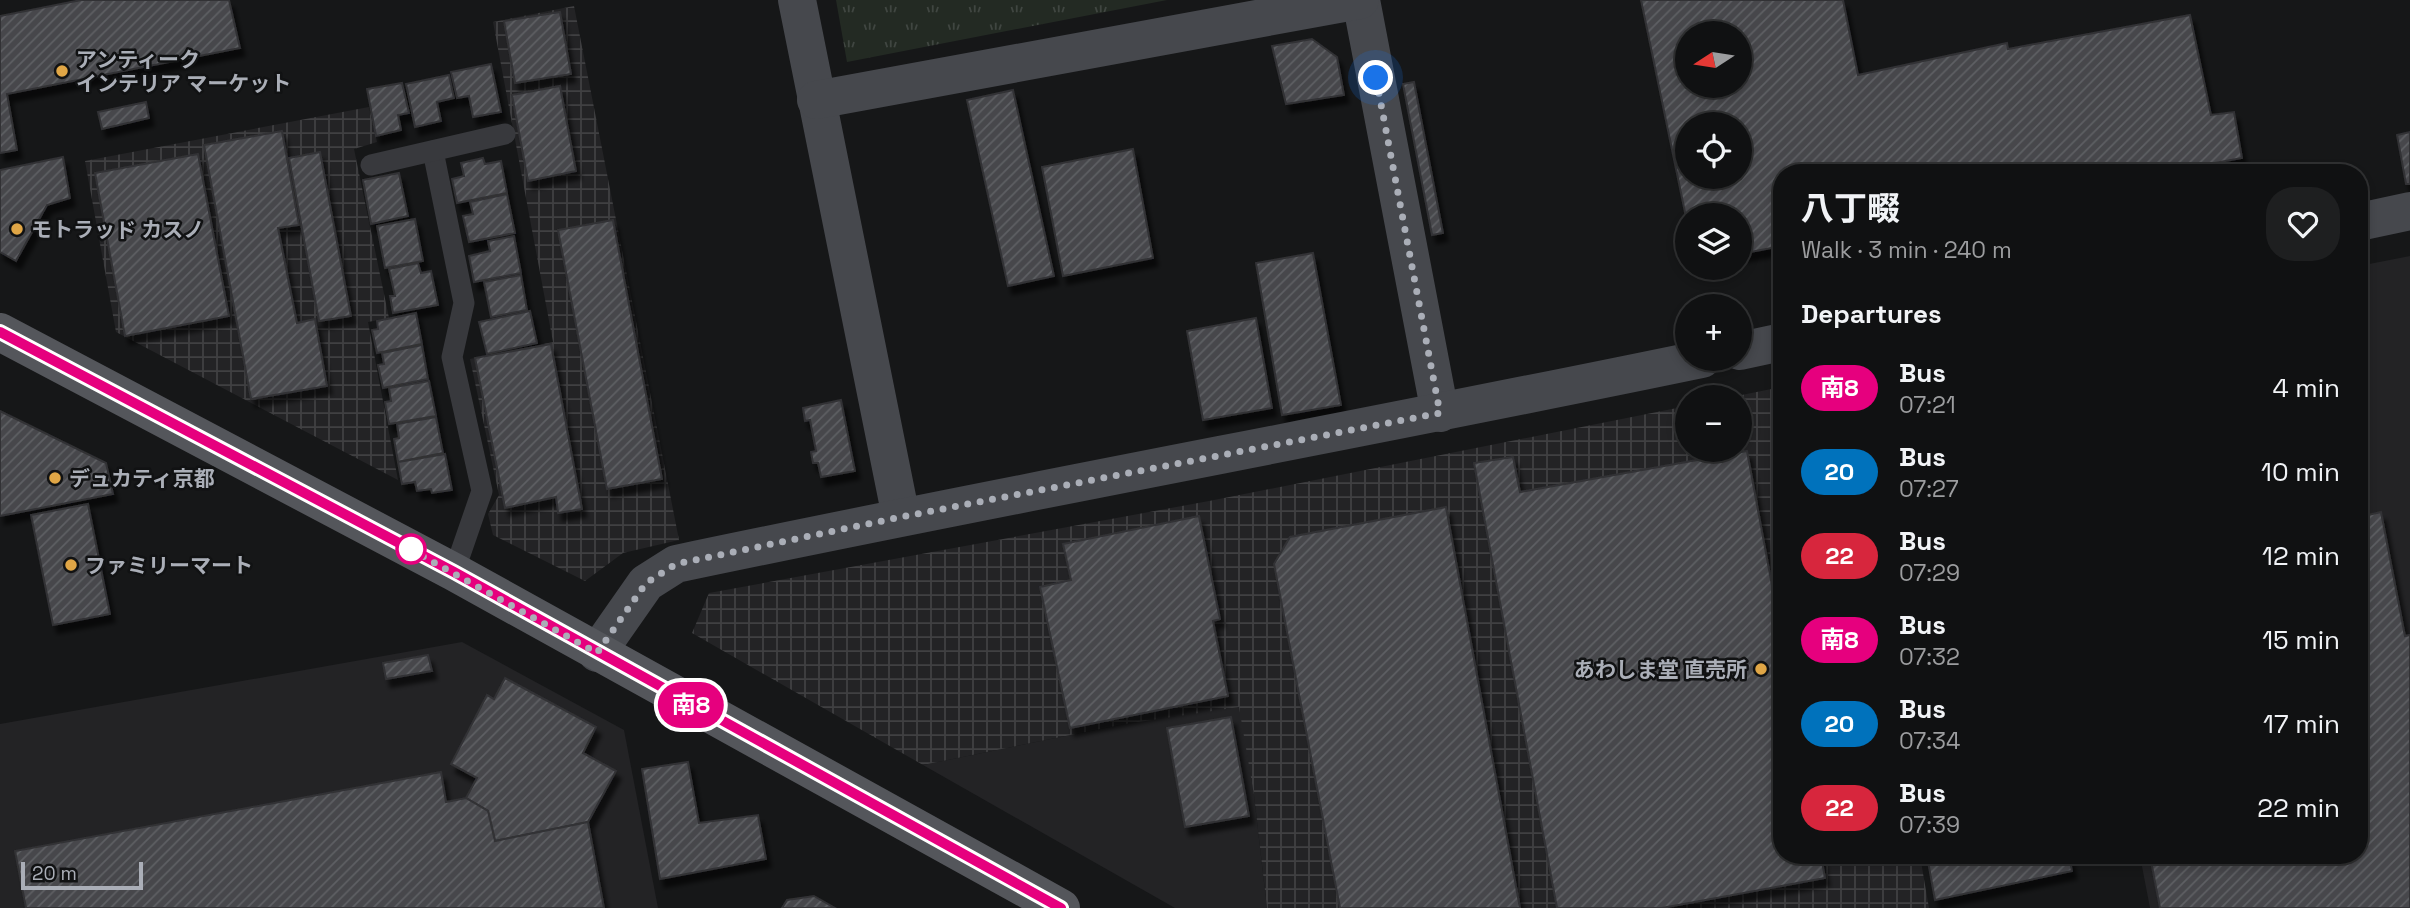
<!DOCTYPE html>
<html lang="en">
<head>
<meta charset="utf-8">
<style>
	:root { --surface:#101112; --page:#1e1f20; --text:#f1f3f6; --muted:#9c9d9f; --line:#303132 }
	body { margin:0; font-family:"Space Grotesk","Noto Sans JP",sans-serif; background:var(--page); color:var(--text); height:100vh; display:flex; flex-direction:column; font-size:26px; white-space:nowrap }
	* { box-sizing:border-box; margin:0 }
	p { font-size:23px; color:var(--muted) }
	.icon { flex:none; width:38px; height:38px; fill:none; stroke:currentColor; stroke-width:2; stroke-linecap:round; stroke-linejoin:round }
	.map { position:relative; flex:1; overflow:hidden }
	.details { position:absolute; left:1773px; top:164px; width:595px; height:700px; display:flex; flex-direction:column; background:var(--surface); border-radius:28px; box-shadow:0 4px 10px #0003,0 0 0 2px var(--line) }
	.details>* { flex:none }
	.badge { padding:0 14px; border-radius:23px; font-size:24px; line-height:46px }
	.needle { width:46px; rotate:258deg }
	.tools { position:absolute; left:1675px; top:21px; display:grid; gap:14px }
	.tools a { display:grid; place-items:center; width:77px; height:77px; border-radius:50%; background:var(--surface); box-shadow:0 4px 10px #0003,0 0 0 2px var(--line); font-size:35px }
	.scale { position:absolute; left:21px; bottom:18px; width:122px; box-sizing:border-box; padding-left:7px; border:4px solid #aaaeb7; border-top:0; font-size:19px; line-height:24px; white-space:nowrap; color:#aaaeb7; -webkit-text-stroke:5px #111213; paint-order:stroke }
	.you { position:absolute; width:35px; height:35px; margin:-18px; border:5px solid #fff; border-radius:50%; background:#1a73e8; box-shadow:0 0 0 10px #1a73e833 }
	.map>.badge { position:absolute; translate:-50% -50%; box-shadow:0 0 0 4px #fff }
	h2 { padding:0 28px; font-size:26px; line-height:63px }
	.round { display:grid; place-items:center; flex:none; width:74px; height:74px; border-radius:28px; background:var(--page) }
	.headline { display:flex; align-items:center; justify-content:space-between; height:119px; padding:0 28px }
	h1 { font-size:33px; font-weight:700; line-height:52px }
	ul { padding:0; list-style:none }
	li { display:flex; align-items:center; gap:21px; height:84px; padding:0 28px }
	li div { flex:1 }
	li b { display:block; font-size:26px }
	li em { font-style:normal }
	li .badge { min-width:77px; font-weight:700; text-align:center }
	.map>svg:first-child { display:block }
	.built { fill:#232325 }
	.industrial { fill:url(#industrial-grid) }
	.grass { fill:url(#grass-tufts) }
	.building { fill:url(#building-hatch); stroke:#313134; stroke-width:2; fill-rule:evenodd; filter:url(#shadow) }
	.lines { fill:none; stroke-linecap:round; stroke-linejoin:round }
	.lane { stroke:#38393d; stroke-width:21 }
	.secondary { stroke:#46484d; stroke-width:38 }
	.primary { stroke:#54565b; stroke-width:38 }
	.line-casing { stroke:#fff; stroke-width:16 }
	.line { stroke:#e6007e; stroke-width:10 }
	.walk { stroke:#aaaeb7; stroke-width:7; stroke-dasharray:0 12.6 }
	.poi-dot { fill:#e0a646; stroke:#111213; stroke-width:2.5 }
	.stop-dot { fill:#fff; stroke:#e6007e; stroke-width:3.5 }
	.labels { text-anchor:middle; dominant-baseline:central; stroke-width:5; stroke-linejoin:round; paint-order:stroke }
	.poi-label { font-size:21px; font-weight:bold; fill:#aaaeb7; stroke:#111213; text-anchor:start }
</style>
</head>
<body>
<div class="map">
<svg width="2410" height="908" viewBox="0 0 2410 908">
	<defs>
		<pattern id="industrial-grid" width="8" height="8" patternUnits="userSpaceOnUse" patternTransform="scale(1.75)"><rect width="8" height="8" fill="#232325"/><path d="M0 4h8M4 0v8" fill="none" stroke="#404042"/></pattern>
		<pattern id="grass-tufts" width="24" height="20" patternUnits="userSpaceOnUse" patternTransform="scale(1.75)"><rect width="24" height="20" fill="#232a23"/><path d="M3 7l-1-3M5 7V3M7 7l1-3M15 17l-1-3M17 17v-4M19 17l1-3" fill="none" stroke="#404641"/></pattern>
		<pattern id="building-hatch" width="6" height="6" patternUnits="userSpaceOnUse" patternTransform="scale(1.75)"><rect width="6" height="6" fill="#46474b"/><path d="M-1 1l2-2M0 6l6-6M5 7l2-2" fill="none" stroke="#5e5f63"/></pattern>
		<filter id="shadow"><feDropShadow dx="4.5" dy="8" stdDeviation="2" flood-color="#0009"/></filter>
	</defs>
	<rect width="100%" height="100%" fill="#161718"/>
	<g class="built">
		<path d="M2410,256V908H2150L2140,856H2359V266Z"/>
		<path d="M462,642L624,730L658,908H0V724Z"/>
		<path d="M1240,706L1254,795L1267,908H1175L923,765L1125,724Z"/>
	</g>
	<g class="industrial">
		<path d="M574,6L679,540L623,553L585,581L493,535L488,514L499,495L470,359L553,342L493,22Z"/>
		<path d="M369,107L377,142L354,149L389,318L368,322L398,480L116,332L85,161Z"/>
		<path d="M1781,387L1782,856H1920L1929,908H1267L1254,795L1239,707L1125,724L923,765L692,633L709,593L1209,501L1687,406V450H1740V397H1732Z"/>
	</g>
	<path class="grass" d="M836,0H1167L847,62Z"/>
	<g class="building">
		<path d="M81,0H229L240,48L7,94L17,150L0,153V16Z"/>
		<path d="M1641,0H1843L1858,75L2007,43L2008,49L2190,15L2211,115L2234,112L2242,158L2161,173H1782V246L1740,254V215H1687V222ZM1687,33H1740V86H1687ZM1687,124H1740V177H1687Z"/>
		<path d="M560,12L571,74L515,83L504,21Z"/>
		<path d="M1312,39L1337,57L1344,95L1286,104L1272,46Z"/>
		<path d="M491,64L501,112L473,117L469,96L457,98L451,72Z"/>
		<path d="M449,75L454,98L437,102L441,121L415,127L406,84Z"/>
		<path d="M1414,82L1443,233L1432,235L1403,84Z"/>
		<path d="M402,83L409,113L398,115L401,130L376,136L367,89Z"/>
		<path d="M560,86L576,171L528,181L512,95Z"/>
		<path d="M1013,90L1054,276L1008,286L967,100Z"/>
		<path d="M146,102L149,118L102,129L98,112Z"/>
		<path d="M282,131L299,225L278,228L297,323L315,319L327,386L251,399L204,145Z"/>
		<path d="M2410,132V184H2406L2397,135Z"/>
		<path d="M1133,149L1153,258L1063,276L1042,167Z"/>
		<path d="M320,152L351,316L319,321L289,158Z"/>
		<path d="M198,154L229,316L125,336L95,173Z"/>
		<path d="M63,157L70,198L47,205L16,261L0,252V170Z"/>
		<path d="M483,158L485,164L501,161L507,193L457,203L452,179L464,176L461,163Z"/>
		<path d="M2328,165L2329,173H2280Z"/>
		<path d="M399,173L408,216L371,224L363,180Z"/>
		<path d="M507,194L515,233L469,242L463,216L473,214L470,202Z"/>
		<path d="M415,219L423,261L385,268L377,226Z"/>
		<path d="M613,220L662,479L607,489L558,230Z"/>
		<path d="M514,236L521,273L474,282L469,256L490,251L488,241Z"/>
		<path d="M1313,253L1341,405L1282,415L1256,263Z"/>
		<path d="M418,263L421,273L431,271L438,305L393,313L390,296H395L389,269Z"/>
		<path d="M521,275L527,310L491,317L484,282Z"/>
		<path d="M530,311L537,343L487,354L479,322Z"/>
		<path d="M416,313L422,344L377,353L372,330L378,329L377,321Z"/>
		<path d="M1256,318L1272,408L1203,420L1187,331Z"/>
		<path d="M551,344L582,509L558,513L556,497L505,508L475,358Z"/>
		<path d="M422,345L428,379L383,388L378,365L384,364L382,353Z"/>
		<path d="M429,381L436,416L389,424L385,402L391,401L389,388Z"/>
		<path d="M841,400L855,471L821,477L818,463H813L811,452L816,451L810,420L805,421L803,408Z"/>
		<path d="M0,411L106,463L113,494L0,516Z"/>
		<path d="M436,417L443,453L398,462L394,439L399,438L397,424Z"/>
		<path d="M1747,451L1782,639V856H1821L1825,878L1662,908H1557L1474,463L1513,457L1520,492Z"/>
		<path d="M445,454L452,490L432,493L431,489L417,491L415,482L402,484L398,462Z"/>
		<path d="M88,504L110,614L53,625L31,515Z"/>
		<path d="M1446,507L1520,908H1340L1274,564L1290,537Z"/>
		<path d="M2381,512L2405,636L2410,635V908H2160L2150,856H2359V517Z"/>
		<path d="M1199,516L1220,619L1213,621L1228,696L1070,728L1040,587L1071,580L1063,544Z"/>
		<path d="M428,655L432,671L386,679L383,663Z"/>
		<path d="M505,678L596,727L583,753L616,771L588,822L495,841L488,811L466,798L477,778L451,764L487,695L494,699Z"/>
		<path d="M1231,717L1249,816L1185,827L1167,728Z"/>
		<path d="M688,762L699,823L758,815L766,859L660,879L642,769Z"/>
		<path d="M441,772L446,802L466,798L488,811L495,841L588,822L604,908H26L15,851Z"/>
		<path d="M1927,856H2069L2072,871L1935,900Z"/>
		<path d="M814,896L835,908H782L787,900Z"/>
	</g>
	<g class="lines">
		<g class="lane">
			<path d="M433,151L464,303L452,357L482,491L454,572"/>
			<path d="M371,165L505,134"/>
		</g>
		<g class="secondary">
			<path d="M797,0L901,517"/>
			<path d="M1361,0L1440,413"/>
			<path d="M816,100L1360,0"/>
			<path d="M2359,222L2410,211"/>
			<path d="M1740,351L1782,342"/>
			<path d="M597,653L646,583L676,564C1017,492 1360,430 1702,359"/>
		</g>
		<path class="primary" d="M0,332L454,572L1061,908"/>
	</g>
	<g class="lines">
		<g class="line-casing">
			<path id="line" d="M0,332L454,572L1061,908"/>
		</g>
		<use href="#line" class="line"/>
		<path class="walk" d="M411,549L406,547L597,653L646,583L676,564L901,517L1440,413L1376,78"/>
	</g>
	<g class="poi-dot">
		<circle cx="62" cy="71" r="7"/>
		<circle cx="17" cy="229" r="7"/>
		<circle cx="55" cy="478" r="7"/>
		<circle cx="71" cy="565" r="7"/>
		<circle cx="1761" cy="669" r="7"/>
	</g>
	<circle class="stop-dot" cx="411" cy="549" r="14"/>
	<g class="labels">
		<g class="poi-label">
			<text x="76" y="59">アンティーク<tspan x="76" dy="24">インテリア マーケット</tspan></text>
			<text x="31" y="229">モトラッド カスノ</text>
			<text x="69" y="478">デュカティ京都</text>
			<text x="85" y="565">ファミリーマート</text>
			<text x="1747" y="669" text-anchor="end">あわしま堂 直売所</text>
		</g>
	</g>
</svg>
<div class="tools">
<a><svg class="needle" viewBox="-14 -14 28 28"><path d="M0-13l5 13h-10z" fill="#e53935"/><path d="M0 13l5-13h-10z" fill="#9c9d9f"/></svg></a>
<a><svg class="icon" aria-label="locate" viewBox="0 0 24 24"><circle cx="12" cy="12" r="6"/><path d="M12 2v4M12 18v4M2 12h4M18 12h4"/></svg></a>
<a><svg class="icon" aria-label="layers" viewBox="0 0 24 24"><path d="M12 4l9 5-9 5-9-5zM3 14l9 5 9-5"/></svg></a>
<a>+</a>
<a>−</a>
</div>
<div class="scale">20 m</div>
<div class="you" style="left:1376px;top:78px"></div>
<b class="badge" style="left:691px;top:705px;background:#e6007e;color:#fff">南8</b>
<section class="details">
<div class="headline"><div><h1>八丁畷</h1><p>Walk · 3 min · 240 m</p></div><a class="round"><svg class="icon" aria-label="heart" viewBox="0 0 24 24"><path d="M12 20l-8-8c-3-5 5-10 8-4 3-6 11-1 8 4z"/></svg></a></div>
<h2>Departures</h2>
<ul>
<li><span class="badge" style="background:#e6007e;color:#fff">南8</span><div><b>Bus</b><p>07:21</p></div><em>4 min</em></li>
<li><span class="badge" style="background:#0072bc;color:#fff">20</span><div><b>Bus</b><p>07:27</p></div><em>10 min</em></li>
<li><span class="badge" style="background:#d7263d;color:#fff">22</span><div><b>Bus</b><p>07:29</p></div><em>12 min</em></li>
<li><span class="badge" style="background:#e6007e;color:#fff">南8</span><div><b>Bus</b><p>07:32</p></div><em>15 min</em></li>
<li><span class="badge" style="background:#0072bc;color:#fff">20</span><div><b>Bus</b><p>07:34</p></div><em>17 min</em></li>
<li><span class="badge" style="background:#d7263d;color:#fff">22</span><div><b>Bus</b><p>07:39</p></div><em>22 min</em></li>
</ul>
</section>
</div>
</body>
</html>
